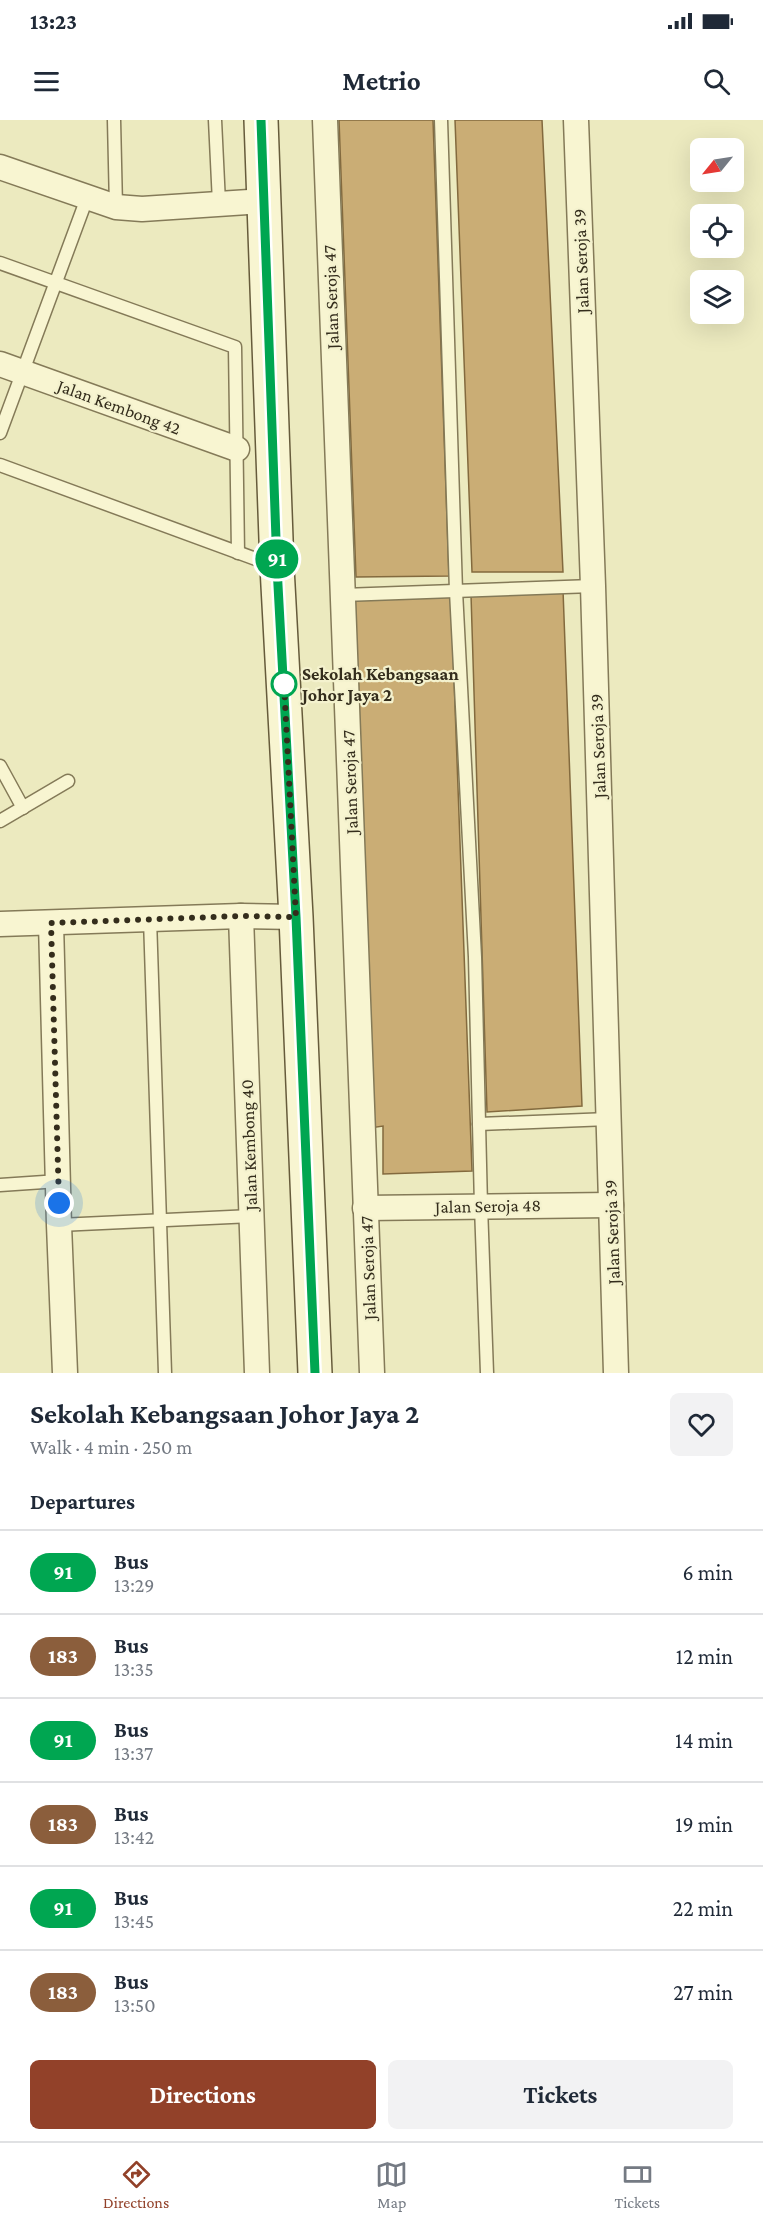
<!DOCTYPE html>
<html lang="en">
<head>
<meta charset="utf-8">
<style>
	:root { --surface:#fff; --page:#f2f2f3; --text:#1f2937; --muted:#747a83; --line:#e0e1e3; --accent:#924129 }
	body { margin:0; font-family:"Crimson Pro",serif; background:var(--page); color:var(--text); height:100vh; display:flex; flex-direction:column; font-size:22px; white-space:nowrap }
	* { box-sizing:border-box; margin:0 }
	p { font-size:20px; color:var(--muted) }
	.icon { flex:none; width:33px; height:33px; fill:none; stroke:currentColor; stroke-width:2; stroke-linecap:round; stroke-linejoin:round }
	.map { position:relative; height:1253px; overflow:hidden }
	.side { display:flex; flex-direction:column; background:var(--surface); flex:1 }
	.side>* { flex:none }
	.badge { padding:0 12px; border-radius:20px; font-size:21px; line-height:39px }
	.needle { width:39px; rotate:240deg }
	.tools { position:absolute; left:690px; top:18px; display:grid; gap:12px }
	.tools a { display:grid; place-items:center; width:54px; height:54px; border-radius:9px; background:var(--surface); box-shadow:0 6px 24px #0002; font-size:30px }
	.you { position:absolute; width:30px; height:30px; margin:-15px; border:4px solid #fff; border-radius:50%; background:#1a73e8; box-shadow:0 0 0 9px #1a73e833 }
	.map>.badge { position:absolute; translate:-50% -50%; box-shadow:0 0 0 3px #fff }
	h2 { padding:0 30px; font-size:22px; line-height:54px }
	.round { display:grid; place-items:center; flex:none; width:63px; height:63px; border-radius:9px; background:var(--page) }
	.overview { display:flex; align-items:center; justify-content:space-between; height:102px; padding:0 30px }
	h1 { font-size:28px; font-weight:700; line-height:45px }
	.button { display:flex; gap:12px; margin-top:auto; padding:12px 30px }
	.button a { flex:1; height:69px; border-radius:9px; background:var(--accent); color:#fff; font-size:24px; font-weight:700; line-height:69px; text-align:center }
	.button a+a { background:var(--page); color:var(--text) }
	ul { padding:0; list-style:none }
	li { display:flex; align-items:center; gap:18px; height:84px; padding:0 30px; border-top:2px solid var(--line) }
	li div { flex:1 }
	li b { display:block; font-size:22px }
	li em { font-style:normal }
	li .badge { min-width:66px; font-weight:700; text-align:center }
	.status { display:flex; justify-content:space-between; align-items:center; height:42px; padding:0 30px; background:var(--surface); direction:ltr }
	.status svg { height:16px; fill:currentColor }
	header { display:flex; justify-content:space-between; align-items:center; height:78px; padding:0 30px; background:var(--surface); font-size:27px; font-weight:700 }
	.dock { display:flex; justify-content:space-around; align-items:center; height:84px; border-top:2px solid var(--line); background:var(--surface); font-size:16px; color:var(--muted) }
	.dock a { display:grid; justify-items:center; gap:3px }
	.dock .current { color:var(--accent) }
	.map>svg:first-child { display:block }
	.building { fill:#caad75; stroke:#836a3e; stroke-width:1.5 }
	.lines { fill:none; stroke-linecap:round; stroke-linejoin:round }
	.lane-casing { stroke:#847a58; stroke-width:15 }
	.street-casing { stroke:#847a58; stroke-width:27 }
	.secondary-casing { stroke:#665b3b; stroke-width:36 }
	.lane { stroke:#f8f5d1; stroke-width:12 }
	.street { stroke:#f8f5d1; stroke-width:24 }
	.secondary { stroke:#f8f5d1; stroke-width:33 }
	.line-casing { stroke:#fff; stroke-width:14 }
	.line { stroke:#00a651; stroke-width:9 }
	.walk { stroke:#342d1c; stroke-width:6; stroke-dasharray:0 10.8 }
	.stop-dot { fill:#fff; stroke:#00a651; stroke-width:3 }
	.labels { text-anchor:middle; dominant-baseline:central; stroke-width:4.5; stroke-linejoin:round; paint-order:stroke }
	.street-label { font-size:18px; fill:#342d1c; stroke:#f4f2ce }
	.stop-label { font-size:18px; font-weight:bold; fill:#342d1c; stroke:#f4f2ce; text-anchor:start }
</style>
</head>
<body>
<div class="status"><b>13:23</b><svg viewBox="0 0 49 12"><path d="M0 12V9h3v3zM5 12V6h3v6zM10 12V3h3v9zM15 12V0h3v12zM26 1h20v11H26zM47 4h2v5h-2z"/></svg></div>
<header><svg class="icon" aria-label="menu" viewBox="0 0 24 24"><path d="M4 6h16M4 12h16M4 18h16"/></svg>Metrio<svg class="icon" aria-label="search" viewBox="0 0 24 24"><circle cx="10" cy="10" r="6"/><path d="M15 15l6 6"/></svg></header>
<div class="map">
<svg width="763" height="1253" viewBox="0 0 763 1253">
	<rect width="100%" height="100%" fill="#eceabf"/>
	<g class="building">
		<path d="M339,0H433L449,456L356,457Z"/>
		<path d="M455,0H542L563,452H472Z"/>
		<path d="M563,470L582,986L487,992L471,475Z"/>
		<path d="M451,476L472,1051L383,1054V1006L370,1008L353,480Z"/>
	</g>
	<g class="lines">
		<g class="lane-casing">
			<g id="lane">
				<path d="M114,0L116,87"/>
				<path d="M215,0L219,83"/>
				<path d="M441,0L456,471L475,837L481,1086L487,1253"/>
				<path d="M0,143L235,227L238,433"/>
				<path d="M0,313L87,78"/>
				<path d="M0,345L275,446"/>
				<path d="M343,475L593,466"/>
				<path d="M0,646L23,688"/>
				<path d="M0,701L68,661"/>
				<path d="M150,799L165,1253"/>
				<path d="M479,1004L609,999"/>
				<path d="M0,1065L59,1061"/>
				<path d="M59,1105L252,1096"/>
			</g>
		</g>
		<g class="street-casing">
			<g id="street">
				<path d="M325,0L372,1253"/>
				<path d="M576,0L593,466L616,1253"/>
				<path d="M0,47L116,87L142,89L264,81"/>
				<path d="M0,244L237,329"/>
				<path d="M241,796L257,1253"/>
				<path d="M51,803L59,1105L65,1253"/>
				<path d="M0,804L241,796L296,797"/>
				<path d="M365,1088L611,1085"/>
			</g>
		</g>
		<g class="secondary-casing">
			<path id="secondary" d="M261,0L277,447L296,797L315,1253"/>
		</g>
		<use href="#lane" class="lane"/>
		<use href="#street" class="street"/>
		<use href="#secondary" class="secondary"/>
	</g>
	<g class="lines">
		<g class="line-casing">
			<path id="line" d="M261,0L277,447L296,797L315,1253"/>
		</g>
		<use href="#line" class="line"/>
		<path class="walk" d="M59,1083L51,803L241,796L296,797L284,562V564"/>
	</g>
	<circle class="stop-dot" cx="284" cy="564" r="12"/>
	<g class="labels">
		<g class="street-label">
			<text transform="translate(581 141) rotate(-92)">Jalan Seroja 39</text>
			<text transform="translate(331 177) rotate(-92)">Jalan Seroja 47</text>
			<text transform="translate(119 287) rotate(20)">Jalan Kembong 42</text>
			<text transform="translate(598 626) rotate(-92)">Jalan Seroja 39</text>
			<text transform="translate(350 662) rotate(-92)">Jalan Seroja 47</text>
			<text transform="translate(249 1025) rotate(-92)">Jalan Kembong 40</text>
			<text transform="translate(488 1086) rotate(-1)">Jalan Seroja 48</text>
			<text transform="translate(612 1112) rotate(-92)">Jalan Seroja 39</text>
			<text transform="translate(368 1148) rotate(-92)">Jalan Seroja 47</text>
		</g>
		<g class="stop-label">
			<text x="302" y="554">Sekolah Kebangsaan<tspan x="302" dy="21">Johor Jaya 2</tspan></text>
		</g>
	</g>
</svg>
<div class="tools">
<a><svg class="needle" viewBox="-14 -14 28 28"><path d="M0-13l5 13h-10z" fill="#e53935"/><path d="M0 13l5-13h-10z" fill="#747a83"/></svg></a>
<a><svg class="icon" aria-label="locate" viewBox="0 0 24 24"><circle cx="12" cy="12" r="6"/><path d="M12 2v4M12 18v4M2 12h4M18 12h4"/></svg></a>
<a><svg class="icon" aria-label="layers" viewBox="0 0 24 24"><path d="M12 4l9 5-9 5-9-5zM3 14l9 5 9-5"/></svg></a>
</div>
<div class="you" style="left:59px;top:1083px"></div>
<b class="badge" style="left:277px;top:439px;background:#00a651;color:#fff">91</b>
</div>
<section class="side">
<div class="overview"><div><h1>Sekolah Kebangsaan Johor Jaya 2</h1><p>Walk · 4 min · 250 m</p></div><a class="round"><svg class="icon" aria-label="heart" viewBox="0 0 24 24"><path d="M12 20l-8-8c-3-5 5-10 8-4 3-6 11-1 8 4z"/></svg></a></div>
<h2>Departures</h2>
<ul>
<li><span class="badge" style="background:#00a651;color:#fff">91</span><div><b>Bus</b><p>13:29</p></div><em>6 min</em></li>
<li><span class="badge" style="background:#8b5e3c;color:#fff">183</span><div><b>Bus</b><p>13:35</p></div><em>12 min</em></li>
<li><span class="badge" style="background:#00a651;color:#fff">91</span><div><b>Bus</b><p>13:37</p></div><em>14 min</em></li>
<li><span class="badge" style="background:#8b5e3c;color:#fff">183</span><div><b>Bus</b><p>13:42</p></div><em>19 min</em></li>
<li><span class="badge" style="background:#00a651;color:#fff">91</span><div><b>Bus</b><p>13:45</p></div><em>22 min</em></li>
<li><span class="badge" style="background:#8b5e3c;color:#fff">183</span><div><b>Bus</b><p>13:50</p></div><em>27 min</em></li>
</ul>
<div class="button"><a>Directions</a><a>Tickets</a></div>
</section>
<nav class="dock">
<a class="current"><svg class="icon" aria-label="directions" viewBox="0 0 24 24"><path d="M12 3l9 9-9 9-9-9zM9 14v-3h6M13 9l2 2-2 2"/></svg>Directions</a>
<a><svg class="icon" aria-label="map" viewBox="0 0 24 24"><path d="M3 6l6-2 6 2 6-2v14l-6 2-6-2-6 2zM9 4v14M15 6v14"/></svg>Map</a>
<a><svg class="icon" aria-label="tickets" viewBox="0 0 24 24"><path d="M3 7h18v10H3zM15 7v10"/></svg>Tickets</a>
</nav>
</body>
</html>
